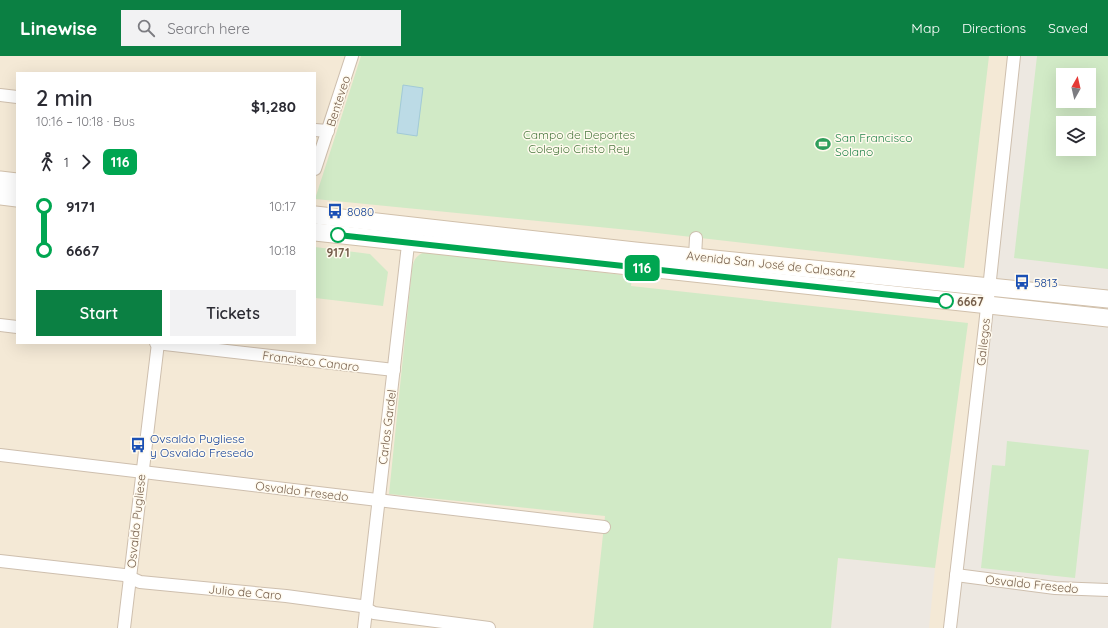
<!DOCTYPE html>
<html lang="en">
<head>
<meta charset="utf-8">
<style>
	:root { --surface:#fff; --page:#f2f2f3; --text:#2b2b33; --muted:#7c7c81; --accent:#0b8043 }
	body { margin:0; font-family:Quicksand,sans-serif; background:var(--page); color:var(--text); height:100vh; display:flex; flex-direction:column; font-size:15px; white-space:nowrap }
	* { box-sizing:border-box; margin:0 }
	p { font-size:13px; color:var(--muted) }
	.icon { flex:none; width:22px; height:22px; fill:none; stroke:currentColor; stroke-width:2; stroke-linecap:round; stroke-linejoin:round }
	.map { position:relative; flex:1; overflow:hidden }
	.panel { position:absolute; left:16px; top:16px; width:300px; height:272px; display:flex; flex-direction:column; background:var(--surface); border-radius:0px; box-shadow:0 4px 16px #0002 }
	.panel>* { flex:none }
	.badge { padding:0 8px; border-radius:6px; font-size:14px; line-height:26px }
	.needle { width:26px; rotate:8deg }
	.fabs { position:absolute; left:1056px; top:12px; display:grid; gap:8px }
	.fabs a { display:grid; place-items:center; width:40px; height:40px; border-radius:0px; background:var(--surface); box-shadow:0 4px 16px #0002; font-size:20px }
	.map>.badge { position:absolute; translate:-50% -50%; box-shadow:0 0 0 2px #fff }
	.legs { display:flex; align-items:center; gap:6px; height:44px; padding:0 20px; font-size:13px }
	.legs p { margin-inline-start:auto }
	.summary { display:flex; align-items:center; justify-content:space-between; height:68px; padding:0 20px }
	h1 { font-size:22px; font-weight:600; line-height:30px }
	.action { display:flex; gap:8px; margin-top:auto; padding:8px 20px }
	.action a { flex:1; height:46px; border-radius:0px; background:var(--accent); color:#fff; font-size:16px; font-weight:600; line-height:46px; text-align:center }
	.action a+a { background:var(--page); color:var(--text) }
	ul { padding:0 20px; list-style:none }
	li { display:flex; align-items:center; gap:14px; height:44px; font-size:15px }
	li i { display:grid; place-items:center; width:6px; height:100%; margin:0 5px; background:currentColor }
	li i::after { content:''; width:10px; height:10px; margin:-5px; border:3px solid; border-radius:50%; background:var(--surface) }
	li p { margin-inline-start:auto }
	li:first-child i { background:linear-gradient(#0000 50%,currentColor 0) }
	li:last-child i { background:linear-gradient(currentColor 50%,#0000 0) }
	header { display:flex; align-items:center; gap:24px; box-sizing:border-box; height:56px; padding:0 20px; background:var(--accent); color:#fff }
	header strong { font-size:19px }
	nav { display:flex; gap:22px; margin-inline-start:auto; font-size:14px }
	.search { width:280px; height:36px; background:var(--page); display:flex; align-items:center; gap:10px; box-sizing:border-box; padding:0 14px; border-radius:0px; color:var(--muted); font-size:15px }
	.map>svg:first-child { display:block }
	.residential { fill:#f4e9d6; fill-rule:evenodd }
	.industrial { fill:#ede8e1; fill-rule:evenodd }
	.green { fill:#d1eac6; fill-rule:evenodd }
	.water { fill:#bcdbe6; stroke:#a2cad7 }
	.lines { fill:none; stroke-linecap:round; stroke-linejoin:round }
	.minor-casing { stroke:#cebfae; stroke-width:14 }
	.secondary-casing { stroke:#d1c0ab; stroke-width:19 }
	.minor { stroke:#fff; stroke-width:12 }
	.secondary { stroke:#fff; stroke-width:17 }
	.line-1-casing { stroke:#fff; stroke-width:9 }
	.line-1 { stroke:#00a651; stroke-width:6 }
	.stop-1-dot { fill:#fff; stroke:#00a651; stroke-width:2 }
	.labels { text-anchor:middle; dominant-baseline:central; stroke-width:3; stroke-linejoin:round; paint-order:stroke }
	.street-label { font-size:12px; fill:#765f4c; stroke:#fffaee }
	.park-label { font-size:12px; fill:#4e7b43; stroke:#fffaee }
	.leisure-label { font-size:12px; fill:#27864d; stroke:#fffaee; text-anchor:start }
	.transit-label { font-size:12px; fill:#164399; stroke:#fffaee; text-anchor:start }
	.stop-label { font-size:12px; font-weight:bold; fill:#765f4c; stroke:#fffaee }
</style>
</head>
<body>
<header>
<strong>Linewise</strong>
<div class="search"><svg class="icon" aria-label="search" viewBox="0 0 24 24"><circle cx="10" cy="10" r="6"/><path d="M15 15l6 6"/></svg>Search here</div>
<nav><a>Map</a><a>Directions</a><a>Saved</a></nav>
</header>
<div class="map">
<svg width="1108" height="572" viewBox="0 0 1108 572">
	<rect width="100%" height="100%" fill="#fcf6e7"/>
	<path class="residential" d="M0,0H1108V572H0ZM17,17H315V287H17ZM1063,19H1089V45H1063ZM1063,67H1089V93H1063Z"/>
	<g class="industrial">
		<path d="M1014,0H1108V572H950ZM1063,19H1089V45H1063ZM1063,67H1089V93H1063Z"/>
		<path d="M838,502L935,512L929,572H831Z"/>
	</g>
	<g class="green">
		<path d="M361,0H989L964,212L639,175L315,143Z"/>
		<path d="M1037,0H1108V213L1014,202ZM1063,19H1089V45H1063ZM1063,67H1089V93H1063Z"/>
		<path d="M315,191L370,198L388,216L383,250L315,242Z"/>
		<path d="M426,196L632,220L631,230L968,267L935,512L838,502L831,572H593L605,460L389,438L412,213C414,203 416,199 426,196Z"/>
		<path d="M1007,385L1089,394L1075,522L981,512L992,409L1005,410Z"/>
	</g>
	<path class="water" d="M403,29L423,32L417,80L397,77Z"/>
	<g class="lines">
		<g class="minor-casing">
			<g id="minor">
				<path d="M0,39L17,41"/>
				<path d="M315,74L328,75"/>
				<path d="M315,113L352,0"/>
				<path d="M695,201L696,182"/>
				<path d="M0,269L17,271"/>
				<path d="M156,287L394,314"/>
				<path d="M0,399L604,471"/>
				<path d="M0,505L124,519L140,526L286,540L361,550L374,557L489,572"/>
				<path d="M956,519L1055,532L1108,534"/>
				<path d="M124,572L158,287"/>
				<path d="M364,572L409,180"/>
				<path d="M950,572L985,270L1014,0"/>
			</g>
		</g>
		<g class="secondary-casing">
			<g id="secondary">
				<path d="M0,124L17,126"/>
				<path d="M0,140L17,142"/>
				<path d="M315,159L635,195L1108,243"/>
				<path d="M315,176L1108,262"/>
			</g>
		</g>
		<use href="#minor" class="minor"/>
		<use href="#secondary" class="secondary"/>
	</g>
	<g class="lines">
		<g class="line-1-casing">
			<path id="line-1" d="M338,179L946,245"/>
		</g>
		<use href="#line-1" class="line-1"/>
	</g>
	<defs>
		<g id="stadium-bare" transform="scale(1.2)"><path d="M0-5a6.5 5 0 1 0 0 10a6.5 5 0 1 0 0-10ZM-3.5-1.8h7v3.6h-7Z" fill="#2e9e5b" stroke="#fffaee" stroke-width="2.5" paint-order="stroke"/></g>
		<g id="bus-bare" transform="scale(1.2)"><path d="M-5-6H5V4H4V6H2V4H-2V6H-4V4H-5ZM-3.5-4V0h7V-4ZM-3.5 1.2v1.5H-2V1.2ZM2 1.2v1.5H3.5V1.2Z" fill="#1a4fb4" stroke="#fffaee" stroke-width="2.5" paint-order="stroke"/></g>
	</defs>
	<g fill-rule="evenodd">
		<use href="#stadium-bare" x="823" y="88"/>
		<use href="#bus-bare" x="335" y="155"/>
		<use href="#bus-bare" x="1022" y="226"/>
		<use href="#bus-bare" x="138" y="389"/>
	</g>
	<g class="stop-1-dot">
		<circle cx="338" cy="179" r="7"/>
		<circle cx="946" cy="245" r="7"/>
	</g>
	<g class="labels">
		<g class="street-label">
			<text transform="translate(338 45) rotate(-72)">Benteveo</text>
			<text transform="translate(771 208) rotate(6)">Avenida San José de Calasanz</text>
			<text transform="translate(983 286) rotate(-84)">Gallegos</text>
			<text transform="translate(311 305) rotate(7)">Francisco Canaro</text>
			<text transform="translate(387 371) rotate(-83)">Carlos Gardel</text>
			<text transform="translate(302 435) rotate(7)">Osvaldo Fresedo</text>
			<text transform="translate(136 465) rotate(-84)">Osvaldo Pugliese</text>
			<text transform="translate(1032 528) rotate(6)">Osvaldo Fresedo</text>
			<text transform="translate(245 536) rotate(5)">Julio de Caro</text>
		</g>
		<g class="park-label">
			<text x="579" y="78">Campo de Deportes<tspan x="579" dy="14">Colegio Cristo Rey</tspan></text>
		</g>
		<g class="leisure-label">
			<text x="835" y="81">San Francisco<tspan x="835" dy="14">Solano</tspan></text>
		</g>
		<g class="transit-label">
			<text x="347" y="155">8080</text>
			<text x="1034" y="226">5813</text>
			<text x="150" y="382">Ovsaldo Pugliese<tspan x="150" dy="14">y Osvaldo Fresedo</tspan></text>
		</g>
		<g class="stop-label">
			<text x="338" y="196">9171</text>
			<text x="957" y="245" text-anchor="start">6667</text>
		</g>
	</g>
</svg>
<div class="fabs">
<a><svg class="needle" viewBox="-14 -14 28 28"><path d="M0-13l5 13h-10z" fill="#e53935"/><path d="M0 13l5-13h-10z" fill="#7c7c81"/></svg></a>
<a><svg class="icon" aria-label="layers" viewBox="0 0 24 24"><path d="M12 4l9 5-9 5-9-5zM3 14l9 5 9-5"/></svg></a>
</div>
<b class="badge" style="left:642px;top:212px;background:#00a651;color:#fff">116</b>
<section class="panel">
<div class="summary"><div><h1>2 min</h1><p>10:16 – 10:18 · Bus</p></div><b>$1,280</b></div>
<div class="legs"><svg class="icon" aria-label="walk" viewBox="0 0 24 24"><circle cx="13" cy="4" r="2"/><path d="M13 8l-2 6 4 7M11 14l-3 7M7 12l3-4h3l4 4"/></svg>1<svg class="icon" aria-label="forward" viewBox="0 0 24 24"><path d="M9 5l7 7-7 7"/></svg><b class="badge" style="background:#00a651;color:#fff">116</b></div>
<ul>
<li><i style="color:#00a651"></i><b>9171</b><p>10:17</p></li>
<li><i style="color:#00a651"></i><b>6667</b><p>10:18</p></li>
</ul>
<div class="action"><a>Start</a><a>Tickets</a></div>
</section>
</div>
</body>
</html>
